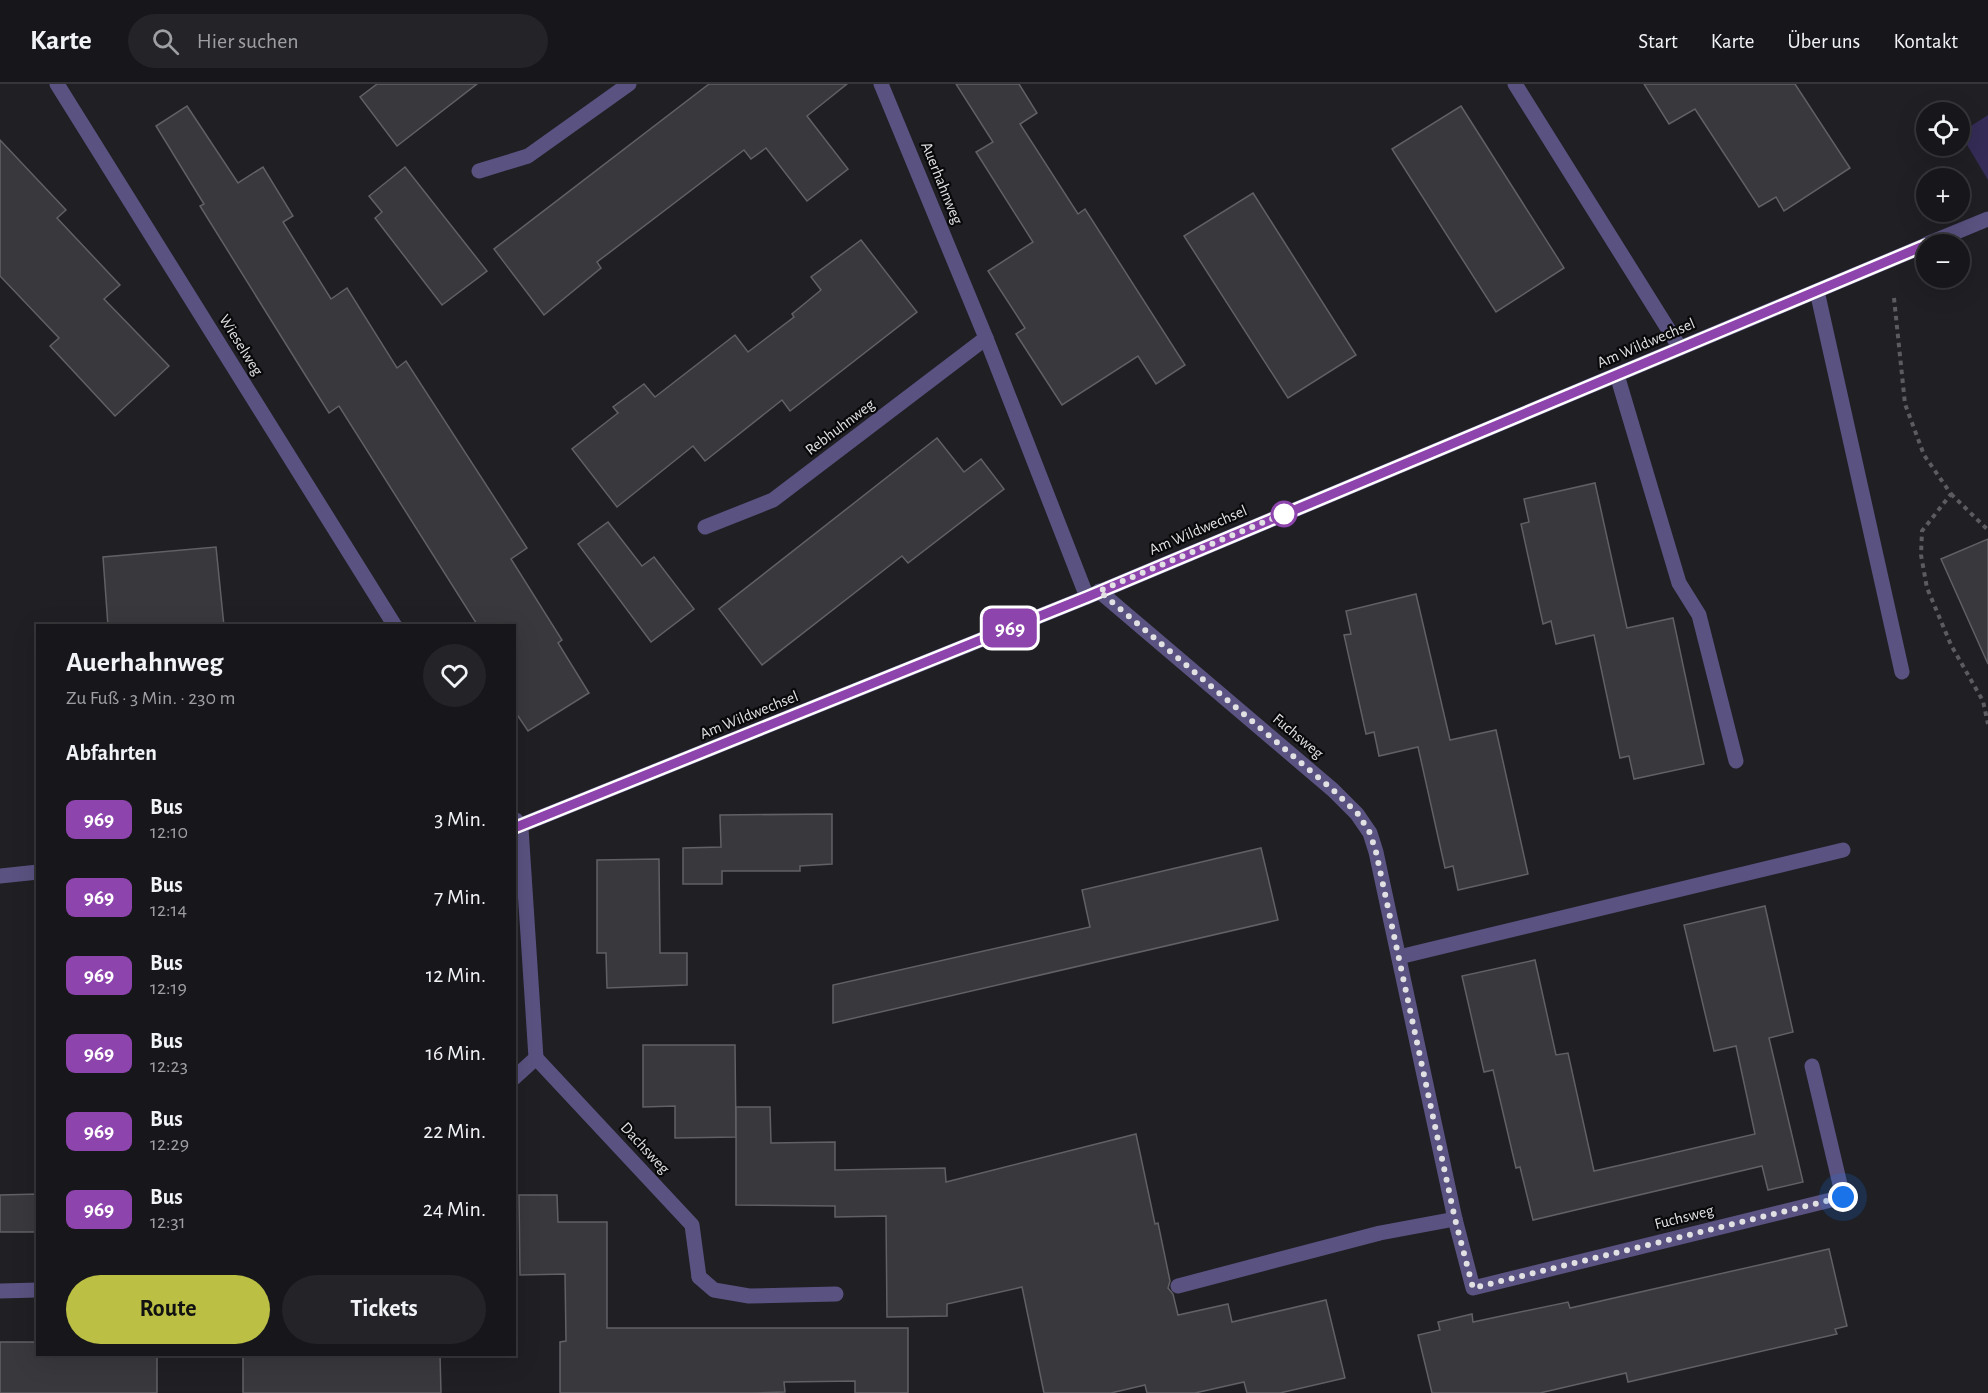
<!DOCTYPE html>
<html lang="de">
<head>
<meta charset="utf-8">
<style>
	:root { --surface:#17171b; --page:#242428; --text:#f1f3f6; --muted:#9e9fa3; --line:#36363a; --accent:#bbc044 }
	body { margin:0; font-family:"Alegreya Sans",sans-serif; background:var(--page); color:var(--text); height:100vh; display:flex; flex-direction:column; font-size:22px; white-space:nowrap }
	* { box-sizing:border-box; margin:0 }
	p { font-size:20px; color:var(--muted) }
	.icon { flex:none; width:33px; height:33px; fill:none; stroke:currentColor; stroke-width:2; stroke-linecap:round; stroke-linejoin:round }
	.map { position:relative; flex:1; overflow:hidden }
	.sheet { position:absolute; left:36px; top:540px; width:480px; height:732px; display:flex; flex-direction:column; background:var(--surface); border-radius:0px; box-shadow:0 6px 24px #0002,0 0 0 2px var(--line) }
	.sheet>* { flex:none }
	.badge { padding:0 12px; border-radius:9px; font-size:21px; line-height:39px }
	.tools { position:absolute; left:1916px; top:18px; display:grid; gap:12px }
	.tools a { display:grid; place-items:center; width:54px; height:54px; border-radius:50%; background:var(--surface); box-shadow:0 6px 24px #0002,0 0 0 2px var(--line); font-size:30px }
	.you { position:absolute; width:30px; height:30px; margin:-15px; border:4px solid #fff; border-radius:50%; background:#1a73e8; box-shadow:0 0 0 9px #1a73e833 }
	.map>.badge { position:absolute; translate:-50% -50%; box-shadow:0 0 0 3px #fff }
	h2 { padding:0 30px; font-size:22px; line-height:54px }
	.round { display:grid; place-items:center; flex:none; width:63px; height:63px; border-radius:32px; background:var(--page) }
	.head { display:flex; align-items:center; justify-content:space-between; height:102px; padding:0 30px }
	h1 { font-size:28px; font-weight:700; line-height:45px }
	.cta { display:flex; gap:12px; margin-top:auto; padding:12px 30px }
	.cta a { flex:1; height:69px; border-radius:36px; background:var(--accent); color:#111; font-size:24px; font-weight:700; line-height:69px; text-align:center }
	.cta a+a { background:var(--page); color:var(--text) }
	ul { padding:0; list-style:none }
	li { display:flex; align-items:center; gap:18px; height:78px; padding:0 30px }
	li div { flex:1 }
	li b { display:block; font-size:22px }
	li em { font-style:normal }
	li .badge { min-width:66px; font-weight:700; text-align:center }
	header { display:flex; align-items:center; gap:36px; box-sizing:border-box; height:84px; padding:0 30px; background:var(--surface); border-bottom:2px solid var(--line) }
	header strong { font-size:28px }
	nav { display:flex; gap:33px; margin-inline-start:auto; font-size:21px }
	.search { width:420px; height:54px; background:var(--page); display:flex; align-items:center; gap:15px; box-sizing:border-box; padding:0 21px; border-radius:33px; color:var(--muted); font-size:22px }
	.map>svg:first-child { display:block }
	.green { fill:#352c57 }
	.building { fill:#39383d; stroke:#606065; stroke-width:1.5 }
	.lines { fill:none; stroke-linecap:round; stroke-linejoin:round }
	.path { stroke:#5c5c60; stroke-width:4; stroke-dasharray:4.5 4.5; stroke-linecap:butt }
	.service { stroke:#5a5280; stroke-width:15 }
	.minor { stroke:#5a5280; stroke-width:15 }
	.line-casing { stroke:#fff; stroke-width:14 }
	.line { stroke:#8e44ad; stroke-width:9 }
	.walk { stroke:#e1e1e4; stroke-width:6; stroke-dasharray:0 10.8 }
	.stop-dot { fill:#fff; stroke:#8e44ad; stroke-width:3 }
	.labels { text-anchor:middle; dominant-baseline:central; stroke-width:4.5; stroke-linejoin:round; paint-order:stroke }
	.street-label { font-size:16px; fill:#e1e1e4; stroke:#09090b }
</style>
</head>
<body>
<header>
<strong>Karte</strong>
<div class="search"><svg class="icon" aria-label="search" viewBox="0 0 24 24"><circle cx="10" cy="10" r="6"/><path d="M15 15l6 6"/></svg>Hier suchen</div>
<nav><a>Start</a><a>Karte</a><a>Über uns</a><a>Kontakt</a></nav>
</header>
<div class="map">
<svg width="1988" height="1309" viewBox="0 0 1988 1309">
	<rect width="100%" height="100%" fill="#1f1f24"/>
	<path class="green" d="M1988,31V96L1960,49Z"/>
	<g class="building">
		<path d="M377,0H477L397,62L360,13Z"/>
		<path d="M709,0H847L807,32L848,85L807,117L766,64L751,75L744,66L597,178L601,184L544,231L494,165Z"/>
		<path d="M956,0H1019L1037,29L1020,40L1078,130L1085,125L1185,281L1156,300L1138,272L1062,321L1016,250L1025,244L988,187L1033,158L976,68L993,58Z"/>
		<path d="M1644,0H1795L1850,84L1784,127L1776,113L1759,123L1695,25L1669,40Z"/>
		<path d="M187,22L238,99L263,83L293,132L283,138L331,215L347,204L397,284L406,277L527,464L511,475L562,556L558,559L589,609L528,647L514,626V542H478L339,322L329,329L299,281L200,122L204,120L156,42Z"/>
		<path d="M1461,22L1564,184L1496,228L1392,65Z"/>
		<path d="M0,56L66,126L57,134L120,201L104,215L169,282L115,332L50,262L59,254L0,192Z"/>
		<path d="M405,83L487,187L442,221L375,134L382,128L369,112Z"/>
		<path d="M1253,109L1356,271L1288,314L1184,152Z"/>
		<path d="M861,156L917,228L790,327L782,316L705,377L693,362L617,423L572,365L618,329L613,323L644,300L655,313L735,251L748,268L794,233L792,230L821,206L811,193Z"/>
		<path d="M937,354L964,388L981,375L1004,405L908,479L902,472L762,581L719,525Z"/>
		<path d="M1595,399L1627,544L1673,534L1704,680L1634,695L1629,672L1620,674L1594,551L1556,560L1551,537L1543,540L1521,440L1529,438L1524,415Z"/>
		<path d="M608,438L642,482L654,473L694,525L651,558L578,460Z"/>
		<path d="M1988,455V580L1941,475Z"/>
		<path d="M216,463L224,542H108L103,473Z"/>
		<path d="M1416,510L1450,656L1496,646L1528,790L1458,806L1453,782L1445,784L1418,663L1379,672L1374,648L1366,650L1344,551L1351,550L1346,527Z"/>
		<path d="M832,730V780L800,782V787H722V800H683V764L721,763L720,731Z"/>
		<path d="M1261,764L1278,836L833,939V901L1090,843L1082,806Z"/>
		<path d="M659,775L660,869H687V901L607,904L606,869H597V776Z"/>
		<path d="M1765,822L1793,948L1769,954L1803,1098L1768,1106L1762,1082L1533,1136L1520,1083L1516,1084L1493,986L1484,988L1462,892L1535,876L1556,971L1568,969L1594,1087L1643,1076L1755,1050L1736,962L1714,967L1684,841Z"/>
		<path d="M643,961H735L736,1053L675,1054V1022L643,1023Z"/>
		<path d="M736,1023H770L771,1059L835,1058V1086L945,1084L946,1098L1136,1050L1155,1140L1158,1139L1170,1197L1168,1204L1173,1210L1178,1231L1228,1220L1232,1238L1326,1216L1345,1294L1280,1309H1247L1244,1298L1195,1309H1147L1145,1301L1111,1309H1044L1022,1203L947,1220V1232L887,1233L886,1132L835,1133V1122L736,1121Z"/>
		<path d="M38,1110V1148H0V1111Z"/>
		<path d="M519,1111H557L558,1138H607V1244H908V1309H855V1297L784,1298L785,1308L752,1309H560V1258L566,1257L565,1190L520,1191Z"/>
		<path d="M1829,1165L1847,1242L1835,1245L1837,1250L1628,1298L1626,1289L1540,1309H1432L1418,1251L1440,1246L1438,1238L1472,1230L1473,1238L1568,1218L1570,1224Z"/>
		<path d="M0,1258H38V1270H157V1309H0Z"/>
		<path d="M243,1270H440L441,1309H243Z"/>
	</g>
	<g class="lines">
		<g class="path">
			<path d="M1894,214L1905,320L1924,371L1951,410L1922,447L1921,471L1927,504L1938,530L1951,561L1983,617L1988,640"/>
			<path d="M1951,410L1988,446"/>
		</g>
		<g class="service">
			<path d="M1515,0L1680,264"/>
			<path d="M1817,207L1902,588"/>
			<path d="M1617,291L1679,499L1699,531L1736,677"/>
			<path d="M699,1193L714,1206L749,1212L836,1210"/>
		</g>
		<g class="minor">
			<path d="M57,0L395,542"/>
			<path d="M881,0L986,254L1087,513"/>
			<path d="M479,87L528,72L629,0"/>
			<path d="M1927,160L1988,135"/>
			<path d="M705,443L773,416L986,254"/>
			<path d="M1099,507L1333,706L1357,730L1370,749L1376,768L1455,1135L1473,1204L1843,1113L1812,982"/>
			<path d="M514,744L1087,513L1926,161"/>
			<path d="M0,792L38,788"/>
			<path d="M1399,873L1843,766"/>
			<path d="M536,974L692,1141L699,1193"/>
			<path d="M514,994L536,974L521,744L516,736"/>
			<path d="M1178,1202L1380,1149L1455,1135"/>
			<path d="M0,1207L38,1206"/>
		</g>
	</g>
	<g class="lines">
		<g class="line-casing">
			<path id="line" d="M514,744L1087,513L1926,161"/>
		</g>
		<use href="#line" class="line"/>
		<path class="walk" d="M1284,430L1293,426L1099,507L1333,706L1358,730L1370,749L1376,768L1455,1135L1473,1204L1843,1113"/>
	</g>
	<circle class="stop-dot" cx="1284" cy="430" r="12"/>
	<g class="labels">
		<g class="street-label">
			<text transform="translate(942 99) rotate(68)">Auerhahnweg</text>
			<text transform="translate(1646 259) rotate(-23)">Am Wildwechsel</text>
			<text transform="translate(241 261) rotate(58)">Wieselweg</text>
			<text transform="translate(840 343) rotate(-37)">Rebhuhnweg</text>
			<text transform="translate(1198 446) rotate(-23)">Am Wildwechsel</text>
			<text transform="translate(749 631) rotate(-22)">Am Wildwechsel</text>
			<text transform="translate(1298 652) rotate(40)">Fuchsweg</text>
			<text transform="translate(645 1064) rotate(47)">Dachsweg</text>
			<text transform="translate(1684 1133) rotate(-14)">Fuchsweg</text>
		</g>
	</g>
</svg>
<div class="tools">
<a><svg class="icon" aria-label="locate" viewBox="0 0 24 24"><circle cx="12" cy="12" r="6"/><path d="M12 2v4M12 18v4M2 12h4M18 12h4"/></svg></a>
<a>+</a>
<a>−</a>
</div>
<div class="you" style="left:1843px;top:1113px"></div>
<b class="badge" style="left:1010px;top:544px;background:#8e44ad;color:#fff">969</b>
<section class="sheet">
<div class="head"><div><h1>Auerhahnweg</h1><p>Zu Fuß · 3 Min. · 230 m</p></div><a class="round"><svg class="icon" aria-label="heart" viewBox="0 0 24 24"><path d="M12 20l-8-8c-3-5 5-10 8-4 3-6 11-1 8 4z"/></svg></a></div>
<h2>Abfahrten</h2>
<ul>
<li><span class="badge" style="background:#8e44ad;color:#fff">969</span><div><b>Bus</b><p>12:10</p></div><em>3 Min.</em></li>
<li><span class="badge" style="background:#8e44ad;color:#fff">969</span><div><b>Bus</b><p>12:14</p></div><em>7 Min.</em></li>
<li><span class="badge" style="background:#8e44ad;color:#fff">969</span><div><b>Bus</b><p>12:19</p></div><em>12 Min.</em></li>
<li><span class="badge" style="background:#8e44ad;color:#fff">969</span><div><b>Bus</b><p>12:23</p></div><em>16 Min.</em></li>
<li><span class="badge" style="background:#8e44ad;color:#fff">969</span><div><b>Bus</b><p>12:29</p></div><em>22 Min.</em></li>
<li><span class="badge" style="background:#8e44ad;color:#fff">969</span><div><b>Bus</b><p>12:31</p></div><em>24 Min.</em></li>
</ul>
<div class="cta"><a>Route</a><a>Tickets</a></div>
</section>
</div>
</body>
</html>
